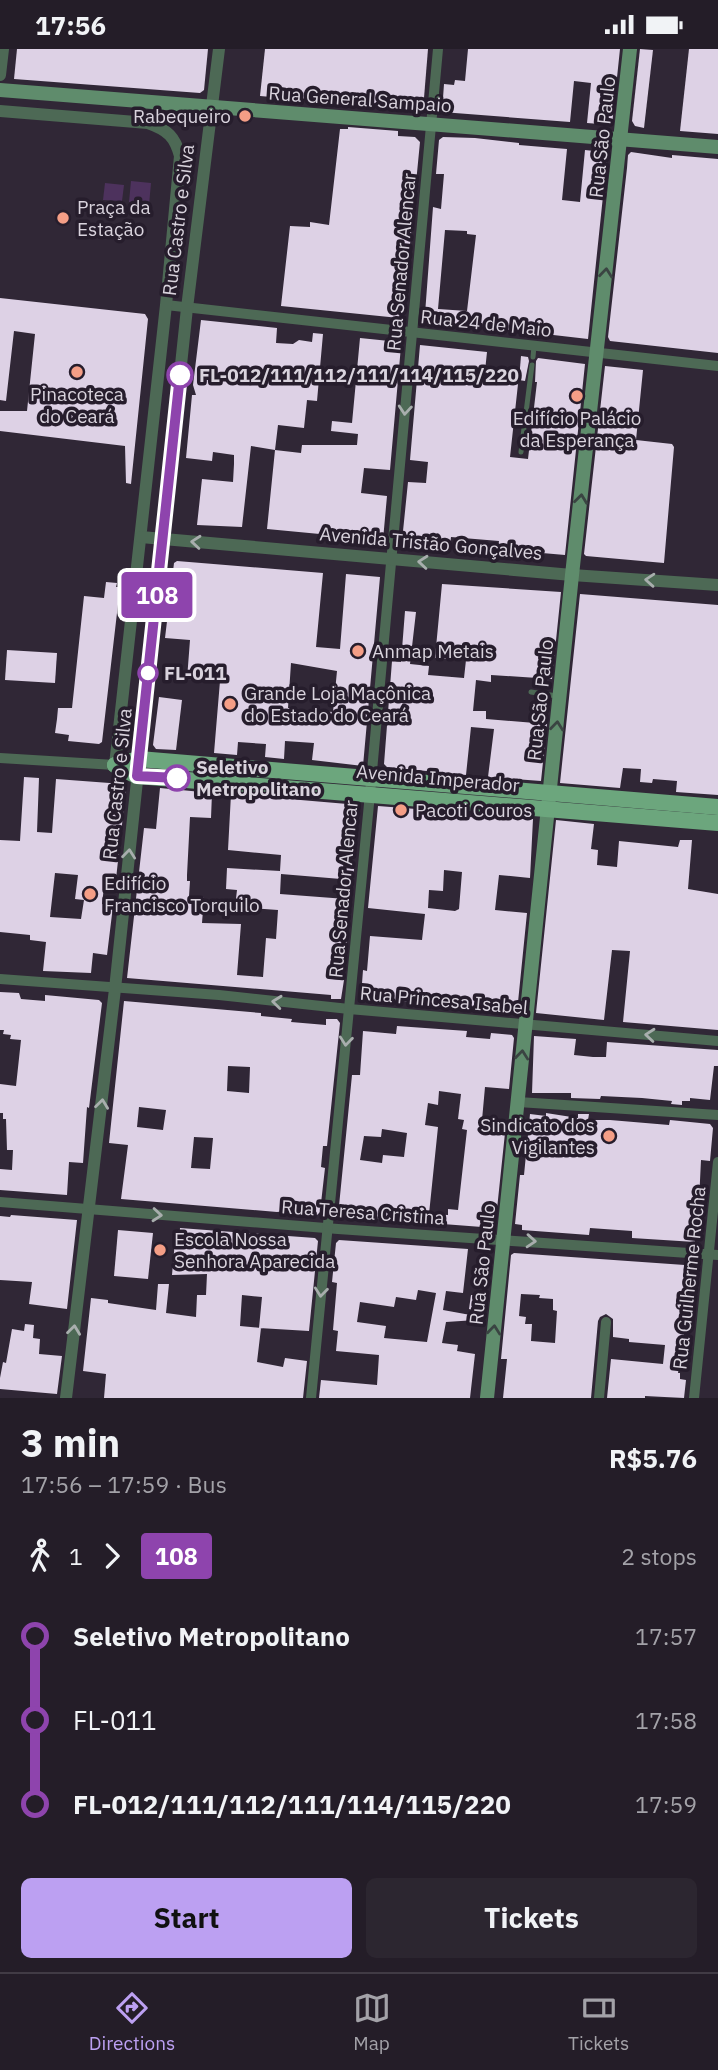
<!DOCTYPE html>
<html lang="en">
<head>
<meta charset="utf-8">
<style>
	:root { --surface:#241d28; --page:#2c2630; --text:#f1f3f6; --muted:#a3a2a8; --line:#413b45; --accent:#bca0f2 }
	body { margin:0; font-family:"IBM Plex Sans",sans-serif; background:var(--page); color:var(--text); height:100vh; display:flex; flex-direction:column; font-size:26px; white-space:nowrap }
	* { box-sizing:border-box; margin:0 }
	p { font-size:23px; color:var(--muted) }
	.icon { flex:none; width:38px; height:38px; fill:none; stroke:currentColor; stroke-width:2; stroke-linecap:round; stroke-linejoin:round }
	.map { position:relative; height:1349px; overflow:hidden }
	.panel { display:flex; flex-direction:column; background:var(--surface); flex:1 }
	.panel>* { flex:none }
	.badge { padding:0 14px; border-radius:5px; font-size:24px; line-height:46px }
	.map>.badge { position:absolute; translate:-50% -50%; box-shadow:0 0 0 4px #fff }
	.legs { display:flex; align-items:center; gap:10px; height:77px; padding:0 21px; font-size:23px }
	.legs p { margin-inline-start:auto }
	.summary { display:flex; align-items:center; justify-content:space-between; height:119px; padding:0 21px }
	h1 { font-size:38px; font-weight:800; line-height:52px }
	.action { display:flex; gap:14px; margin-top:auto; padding:14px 21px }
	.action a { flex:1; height:80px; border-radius:10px; background:var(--accent); color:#111; font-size:28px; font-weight:800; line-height:80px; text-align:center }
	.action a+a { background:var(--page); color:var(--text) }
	ul { padding:0 21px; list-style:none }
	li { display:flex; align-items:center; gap:24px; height:84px; font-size:26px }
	li i { display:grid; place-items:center; width:10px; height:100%; margin:0 9px; background:currentColor }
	li i::after { content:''; width:18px; height:18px; margin:-9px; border:5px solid; border-radius:50%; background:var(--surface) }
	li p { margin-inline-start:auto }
	li:first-child i { background:linear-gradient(#0000 50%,currentColor 0) }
	li:last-child i { background:linear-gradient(currentColor 50%,#0000 0) }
	.status { display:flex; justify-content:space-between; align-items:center; height:49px; padding:0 35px; background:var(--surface); direction:ltr }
	.status svg { height:19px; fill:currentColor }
	.menu { display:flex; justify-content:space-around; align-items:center; height:98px; border-top:2px solid var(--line); background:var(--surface); font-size:19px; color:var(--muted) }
	.menu a { display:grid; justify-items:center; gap:4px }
	.menu .selected { color:var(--accent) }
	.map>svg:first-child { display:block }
	.green { fill:#4d325d }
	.building { fill:#ddd1e5; fill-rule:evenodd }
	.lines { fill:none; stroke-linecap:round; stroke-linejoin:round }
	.service { stroke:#4d6955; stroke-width:5 }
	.minor { stroke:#4d6955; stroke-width:10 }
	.tertiary { stroke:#4d6955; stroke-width:12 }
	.secondary { stroke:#5f8c6c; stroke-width:14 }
	.primary { stroke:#6ca67d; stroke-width:16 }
	.oneway { stroke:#3a4442 }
	.oneway2 { stroke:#a8aead }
	.line-1-casing { stroke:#fff; stroke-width:16 }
	.line-1 { stroke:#8e44ad; stroke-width:10 }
	.poi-dot { fill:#f49e86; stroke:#261d2c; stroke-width:2.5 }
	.stop-1-dot { fill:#fff; stroke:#8e44ad; stroke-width:3.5 }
	.labels { text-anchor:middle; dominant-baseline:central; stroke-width:7; stroke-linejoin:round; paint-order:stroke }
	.street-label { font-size:19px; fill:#d9d3dd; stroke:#261d2c }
	.poi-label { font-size:19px; fill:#d9d3dd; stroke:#261d2c; text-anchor:start }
	.stop-label { font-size:19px; font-weight:bold; fill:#d9d3dd; stroke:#261d2c; text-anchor:start }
</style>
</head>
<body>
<div class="status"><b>17:56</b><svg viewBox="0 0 49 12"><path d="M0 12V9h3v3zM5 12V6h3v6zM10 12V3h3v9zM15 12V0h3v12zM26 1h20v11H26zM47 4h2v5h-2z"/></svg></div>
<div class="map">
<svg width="718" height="1349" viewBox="0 0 718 1349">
	<rect width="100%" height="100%" fill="#302736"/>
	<g class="green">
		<path d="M131,132L151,134L149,156L129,153Z"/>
		<path d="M105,134L124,136L122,152L103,151Z"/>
	</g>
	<g class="building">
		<path d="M17,0H208L204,41L200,44L14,30Z"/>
		<path d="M265,0H428L423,61L260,47Z"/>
		<path d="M468,0H620L612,76L587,74L591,34L574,32L570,73L442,63L444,35L454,36L455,31L465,32Z"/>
		<path d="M640,0L653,1L644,79L635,77L632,72Z"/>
		<path d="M689,0H718V85L680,82Z"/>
		<path d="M348,78L398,82V87L415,88L420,93L403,267L399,269L281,257L290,177L310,178V173L329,176L340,80H348Z"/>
		<path d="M443,88L475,89L519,94V96L567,100L562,151L580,153L585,101L603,103L607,109L588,290L431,272L425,265L433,158L441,160L444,125H436L439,91ZM445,181L467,182V185L476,186L467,262L438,260Z"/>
		<path d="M631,103L672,109V106L718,110V304L610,292L608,288L627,119L628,106Z"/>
		<path d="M0,249L145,265L148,270L131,435L126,434L125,397L0,382V362H27L35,285L14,282L6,352L0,351Z"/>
		<path d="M201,271L277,279L276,294L293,295L299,291L312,293L313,284L323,285L317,352L307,351L304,379L278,376L275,401L251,397L242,478L197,476L202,430L233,433L234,415V406L213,403L212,412L186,409L192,346H196L193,336Z"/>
		<path d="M360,289L399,293L401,297L390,421L364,419L361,444L387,447L383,491L267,480L275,401L301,404L302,396H357L358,385L331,382L332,372L352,374Z"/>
		<path d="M420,296L487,303L485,322L519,326L510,408L528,410L537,333H535L536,312L538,309L585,315L565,506L498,500L499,492L451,488L450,496L402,492L408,433L426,434L428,413L410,411Z"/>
		<path d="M521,307L528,308L529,312L525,332L519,331Z"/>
		<path d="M605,317L643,321L636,391L672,395L674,398L664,514L586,507L584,505Z"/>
		<path d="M177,512L323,524L316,598L340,600L346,525L380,528L363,717L312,711L314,694L285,692L284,710L265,708L266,695L238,693L237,706L214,704L220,632L187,630L190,591L165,589L174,514ZM291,614L337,622L333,663L316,662L315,673L295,671L296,660L288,659Z"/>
		<path d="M106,533L117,534L116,538H120L102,693L99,695L68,692L69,686L55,684L57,670L58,659H72L84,547L104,549Z"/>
		<path d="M442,535L561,543L552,630L491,626V633L476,631L473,662H486V670L547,675L541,732L488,728L494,680L471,678L466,726L387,718L384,715L392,612L401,613L405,562L416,563L410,615L429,617L428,626L464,629L466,611L435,609Z"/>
		<path d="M580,545L718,556V746L676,743L677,732L653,730L652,734L640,733L641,720L623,719L620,739L560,734Z"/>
		<path d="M7,601L57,604L55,634L5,631Z"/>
		<path d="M159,648L182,651L176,701L156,700L153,696Z"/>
		<path d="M24,728L39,729L37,783L52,784L56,730L123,735L126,739L116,830L105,829L102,855L113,857L107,906L93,904L91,924L43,922L46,893L30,891V886L0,883V791L20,792ZM55,824L78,826L75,850L84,851L81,870L50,868Z"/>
		<path d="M160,739L212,744L211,769L190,768L187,826V832H190L189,847L204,848L202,874L241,875L237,926L263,928L266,889L276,890L278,861L235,858L237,841L226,840L227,819L280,822L281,806L228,801L231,745L359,756L357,777H347L343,819L354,820L353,831L281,825L280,845L346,850L344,868H349L345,913L333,912L332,930L344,931L341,950H331V946L127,929L144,779L156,780Z"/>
		<path d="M378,757L467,764L466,768L533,770L530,829L499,826L495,861L527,864L517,963L361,948L363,921L367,922L370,887L422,891L425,865L368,859ZM444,821L462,823L459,860L455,862L428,859L429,841L443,842Z"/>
		<path d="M556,771L594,775L591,800L598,801L597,816L617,818L619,792L678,798L680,791H692L688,840L718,845V981L623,973L630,902L612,901L604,971L536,964Z"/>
		<path d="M0,943L19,944L21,950L45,952V946L99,951L102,954L89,1059L87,1058L83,1114L69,1113L67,1146L0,1141V1120L12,1121L13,1101H7L6,1070H3V1064H0V1035L16,1037L21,991L10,990L11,986L3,985L4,981H0Z"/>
		<path d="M124,952L261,964V967L292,970L291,973L326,976V970H337L340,974L327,1097H323L321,1118L325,1119L320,1163L317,1166L308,1165V1161L286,1159V1162L277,1163L121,1150L128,1096L109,1094ZM228,1017L250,1018L249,1044L227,1042ZM139,1058L166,1061L163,1081L137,1078ZM194,1088L213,1089L210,1120L191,1119Z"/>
		<path d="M397,977L467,982L466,988L490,990L491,984L512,986L514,989L509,1040L485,1038L481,1082L505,1084L495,1179L338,1167L352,1026H360L363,982L396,985ZM439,1042L461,1045L458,1070L464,1071L462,1080L467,1081L458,1161L448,1160V1166L429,1165L438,1078L425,1076L428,1054L438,1056ZM382,1080L407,1084L404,1108L383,1106L382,1114L360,1111L364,1087L381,1088Z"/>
		<path d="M534,987L576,990L574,1006L593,1008H606L607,993L718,1001V1017H714L710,1051L690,1049V1052H682V1056L671,1055L672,1052L642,1049L601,1047L600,1050L571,1049V1044H532Z"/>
		<path d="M546,1064L578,1069V1065H589L588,1071H610L669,1076L670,1071L710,1075L713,1079L710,1112L701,1111L699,1152H701L700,1172H696L695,1193L632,1189V1182L590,1179L589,1186L522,1181V1176L515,1175L520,1126H524L530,1065L546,1067Z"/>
		<path d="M11,1166L77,1171L67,1260L29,1255L32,1233L0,1231V1167L10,1168Z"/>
		<path d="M180,1179L315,1189L318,1192L309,1282L259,1279L262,1248L242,1246L240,1277L261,1279L257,1313L283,1318L285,1309L307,1312L303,1349H104L106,1325L83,1322L91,1249L108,1251V1254L156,1261L158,1235H169L166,1264L196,1268L197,1246H206L207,1225L172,1226L175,1192L179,1193Z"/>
		<path d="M118,1181L153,1184L148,1230L114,1227Z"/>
		<path d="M339,1191L468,1200L463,1244L446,1242L443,1261L476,1267V1271L446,1273L442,1294L458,1296L457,1302L475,1305L470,1349H319L321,1331L377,1336L379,1306L336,1302L338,1282L333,1281L337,1234L332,1233L336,1194ZM418,1241L436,1244L427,1293L384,1289L386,1277L357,1273L360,1253L394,1258L396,1248L416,1251Z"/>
		<path d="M514,1204L699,1217L696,1243L679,1242L681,1258L679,1278L685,1279L678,1324H680V1330L686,1331L684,1349L645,1347V1349H607L611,1310L663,1315L665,1296L629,1293V1290L613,1288V1270L606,1265L600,1268L598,1272L591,1349H503L507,1310H501L511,1206ZM521,1245L540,1246L539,1249L553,1250V1261L557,1262L555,1294L531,1292L532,1275H525L526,1268L519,1267Z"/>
		<path d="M471,1246L487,1247L485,1264L469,1260Z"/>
		<path d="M25,1275L34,1276L33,1289L40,1290L39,1305L62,1307L57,1345L0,1340V1329L3,1313L6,1314L12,1280L24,1282Z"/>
	</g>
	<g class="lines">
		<g class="service">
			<path d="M533,308L534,297"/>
			<path d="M521,403L532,316"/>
			<path d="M531,643L557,647"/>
		</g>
		<g class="minor">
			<path d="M166,256L718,317"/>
			<path d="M0,709L115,716"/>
			<path d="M0,930L219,946L349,960L718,992"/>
			<path d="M518,1053L718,1066"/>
			<path d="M0,1153L338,1180L718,1206"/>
			<path d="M311,1349L369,755L438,0"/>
			<path d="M599,1349L606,1273"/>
			<path d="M694,1349L718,1113"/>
		</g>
		<g class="tertiary">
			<path d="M0,26L3,0"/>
			<path d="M0,62L148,74C168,81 175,88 180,107L166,256L115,716"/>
			<path d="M141,488L572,526L718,536"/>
			<path d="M66,1349L115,940L187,259L219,0"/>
		</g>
		<g class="secondary">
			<path d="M0,41L718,98"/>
			<path d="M487,1349L572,526L630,0"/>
		</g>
		<g class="primary">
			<path d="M115,716L137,727L718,774"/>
			<path d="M115,716L139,710L718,758"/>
		</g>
	</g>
	<defs><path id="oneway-chevron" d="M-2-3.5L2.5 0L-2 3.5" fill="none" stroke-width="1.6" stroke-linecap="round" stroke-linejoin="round" transform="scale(1.75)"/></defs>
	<g class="oneway">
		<use href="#oneway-chevron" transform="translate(606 224) rotate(-84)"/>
		<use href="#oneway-chevron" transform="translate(581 450) rotate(-83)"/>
		<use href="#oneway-chevron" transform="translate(557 677) rotate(-84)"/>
		<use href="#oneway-chevron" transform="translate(522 1006) rotate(-84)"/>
		<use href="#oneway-chevron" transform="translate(494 1281) rotate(-84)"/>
	</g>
	<g class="oneway2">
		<use href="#oneway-chevron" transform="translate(405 361) rotate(95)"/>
		<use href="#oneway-chevron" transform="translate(196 493) rotate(-175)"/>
		<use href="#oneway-chevron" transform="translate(423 513) rotate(-175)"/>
		<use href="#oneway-chevron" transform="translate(650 531) rotate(-176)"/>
		<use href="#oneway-chevron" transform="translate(129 805) rotate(-84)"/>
		<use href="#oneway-chevron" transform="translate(277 953) rotate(-174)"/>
		<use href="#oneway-chevron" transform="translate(650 986) rotate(-175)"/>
		<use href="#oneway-chevron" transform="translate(346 992) rotate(96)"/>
		<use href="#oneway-chevron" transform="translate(102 1055) rotate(-83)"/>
		<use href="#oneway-chevron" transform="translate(157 1166) rotate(5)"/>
		<use href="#oneway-chevron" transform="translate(531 1192) rotate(4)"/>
		<use href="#oneway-chevron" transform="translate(321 1243) rotate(96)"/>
		<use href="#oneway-chevron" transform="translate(74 1281) rotate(-83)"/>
	</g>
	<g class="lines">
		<g class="line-1-casing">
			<path id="line-1" d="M177,729L137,727L180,326"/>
		</g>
		<use href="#line-1" class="line-1"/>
	</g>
	<g class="poi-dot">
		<circle cx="245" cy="67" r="7"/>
		<circle cx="63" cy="169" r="7"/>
		<circle cx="77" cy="323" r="7"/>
		<circle cx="577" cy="347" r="7"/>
		<circle cx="358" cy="602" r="7"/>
		<circle cx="230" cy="655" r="7"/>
		<circle cx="401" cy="761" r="7"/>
		<circle cx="90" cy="845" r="7"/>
		<circle cx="609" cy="1087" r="7"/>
		<circle cx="160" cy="1201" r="7"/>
	</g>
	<g class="stop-1-dot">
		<circle cx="180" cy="326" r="12"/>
		<circle cx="148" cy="624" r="9"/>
		<circle cx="177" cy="729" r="12"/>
	</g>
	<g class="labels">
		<g class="street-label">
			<text transform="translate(360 50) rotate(4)">Rua General Sampaio</text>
			<text transform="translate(602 88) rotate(-84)">Rua São Paulo</text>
			<text transform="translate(178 171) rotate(-83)">Rua Castro e Silva</text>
			<text transform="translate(401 213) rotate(-85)">Rua Senador Alencar</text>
			<text transform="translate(486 274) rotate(6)">Rua 24 de Maio</text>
			<text transform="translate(431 494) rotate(5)">Avenida Tristão Gonçalves</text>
			<text transform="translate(540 651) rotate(-84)">Rua São Paulo</text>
			<text transform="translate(438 729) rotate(5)">Avenida Imperador</text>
			<text transform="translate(117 735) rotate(-84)">Rua Castro e Silva</text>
			<text transform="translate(343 840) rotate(-85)">Rua Senador Alencar</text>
			<text transform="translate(444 951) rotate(5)">Rua Princesa Isabel</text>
			<text transform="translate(363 1163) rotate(4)">Rua Teresa Cristina</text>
			<text transform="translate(482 1215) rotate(-84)">Rua São Paulo</text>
			<text transform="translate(689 1229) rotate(-84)">Rua Guilherme Rocha</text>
		</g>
		<g class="poi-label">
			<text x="231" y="67" text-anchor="end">Rabequeiro</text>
			<text x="77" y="158">Praça da<tspan x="77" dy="22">Estação</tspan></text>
			<text x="77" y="345" text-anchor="middle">Pinacoteca<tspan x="77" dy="22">do Ceará</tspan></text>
			<text x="577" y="369" text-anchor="middle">Edifício Palácio<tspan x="577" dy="22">da Esperança</tspan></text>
			<text x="372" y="602">Anmap Metais</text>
			<text x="244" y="644">Grande Loja Maçônica<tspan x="244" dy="22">do Estado do Ceará</tspan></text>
			<text x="415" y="761">Pacoti Couros</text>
			<text x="104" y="834">Edifício<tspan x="104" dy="22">Francisco Torquilo</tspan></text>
			<text x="595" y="1076" text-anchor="end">Sindicato dos<tspan x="595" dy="22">Vigilantes</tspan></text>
			<text x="174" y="1190">Escola Nossa<tspan x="174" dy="22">Senhora Aparecida</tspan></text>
		</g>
		<g class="stop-label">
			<text x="199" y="326">FL-012/111/112/111/114/115/220</text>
			<text x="164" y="624">FL-011</text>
			<text x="196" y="718">Seletivo<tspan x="196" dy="22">Metropolitano</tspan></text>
		</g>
	</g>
</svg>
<b class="badge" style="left:157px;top:546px;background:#8e44ad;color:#fff">108</b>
</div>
<section class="panel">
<div class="summary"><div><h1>3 min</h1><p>17:56 – 17:59 · Bus</p></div><b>R$5.76</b></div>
<div class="legs"><svg class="icon" aria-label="walk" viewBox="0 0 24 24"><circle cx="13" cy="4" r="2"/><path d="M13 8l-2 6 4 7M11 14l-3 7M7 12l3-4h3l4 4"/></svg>1<svg class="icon" aria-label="forward" viewBox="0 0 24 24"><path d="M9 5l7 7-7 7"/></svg><b class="badge" style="background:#8e44ad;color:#fff">108</b><p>2 stops</p></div>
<ul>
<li><i style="color:#8e44ad"></i><b>Seletivo Metropolitano</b><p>17:57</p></li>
<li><i style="color:#8e44ad"></i><span>FL-011</span><p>17:58</p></li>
<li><i style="color:#8e44ad"></i><b>FL-012/111/112/111/114/115/220</b><p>17:59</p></li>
</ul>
<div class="action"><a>Start</a><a>Tickets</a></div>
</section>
<nav class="menu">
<a class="selected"><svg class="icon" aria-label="directions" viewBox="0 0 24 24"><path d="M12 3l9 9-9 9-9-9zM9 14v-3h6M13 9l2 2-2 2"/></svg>Directions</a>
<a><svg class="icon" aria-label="map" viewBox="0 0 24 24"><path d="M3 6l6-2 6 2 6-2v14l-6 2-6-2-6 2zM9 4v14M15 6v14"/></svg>Map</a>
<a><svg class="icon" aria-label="tickets" viewBox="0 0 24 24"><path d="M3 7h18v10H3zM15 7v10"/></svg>Tickets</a>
</nav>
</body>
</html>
